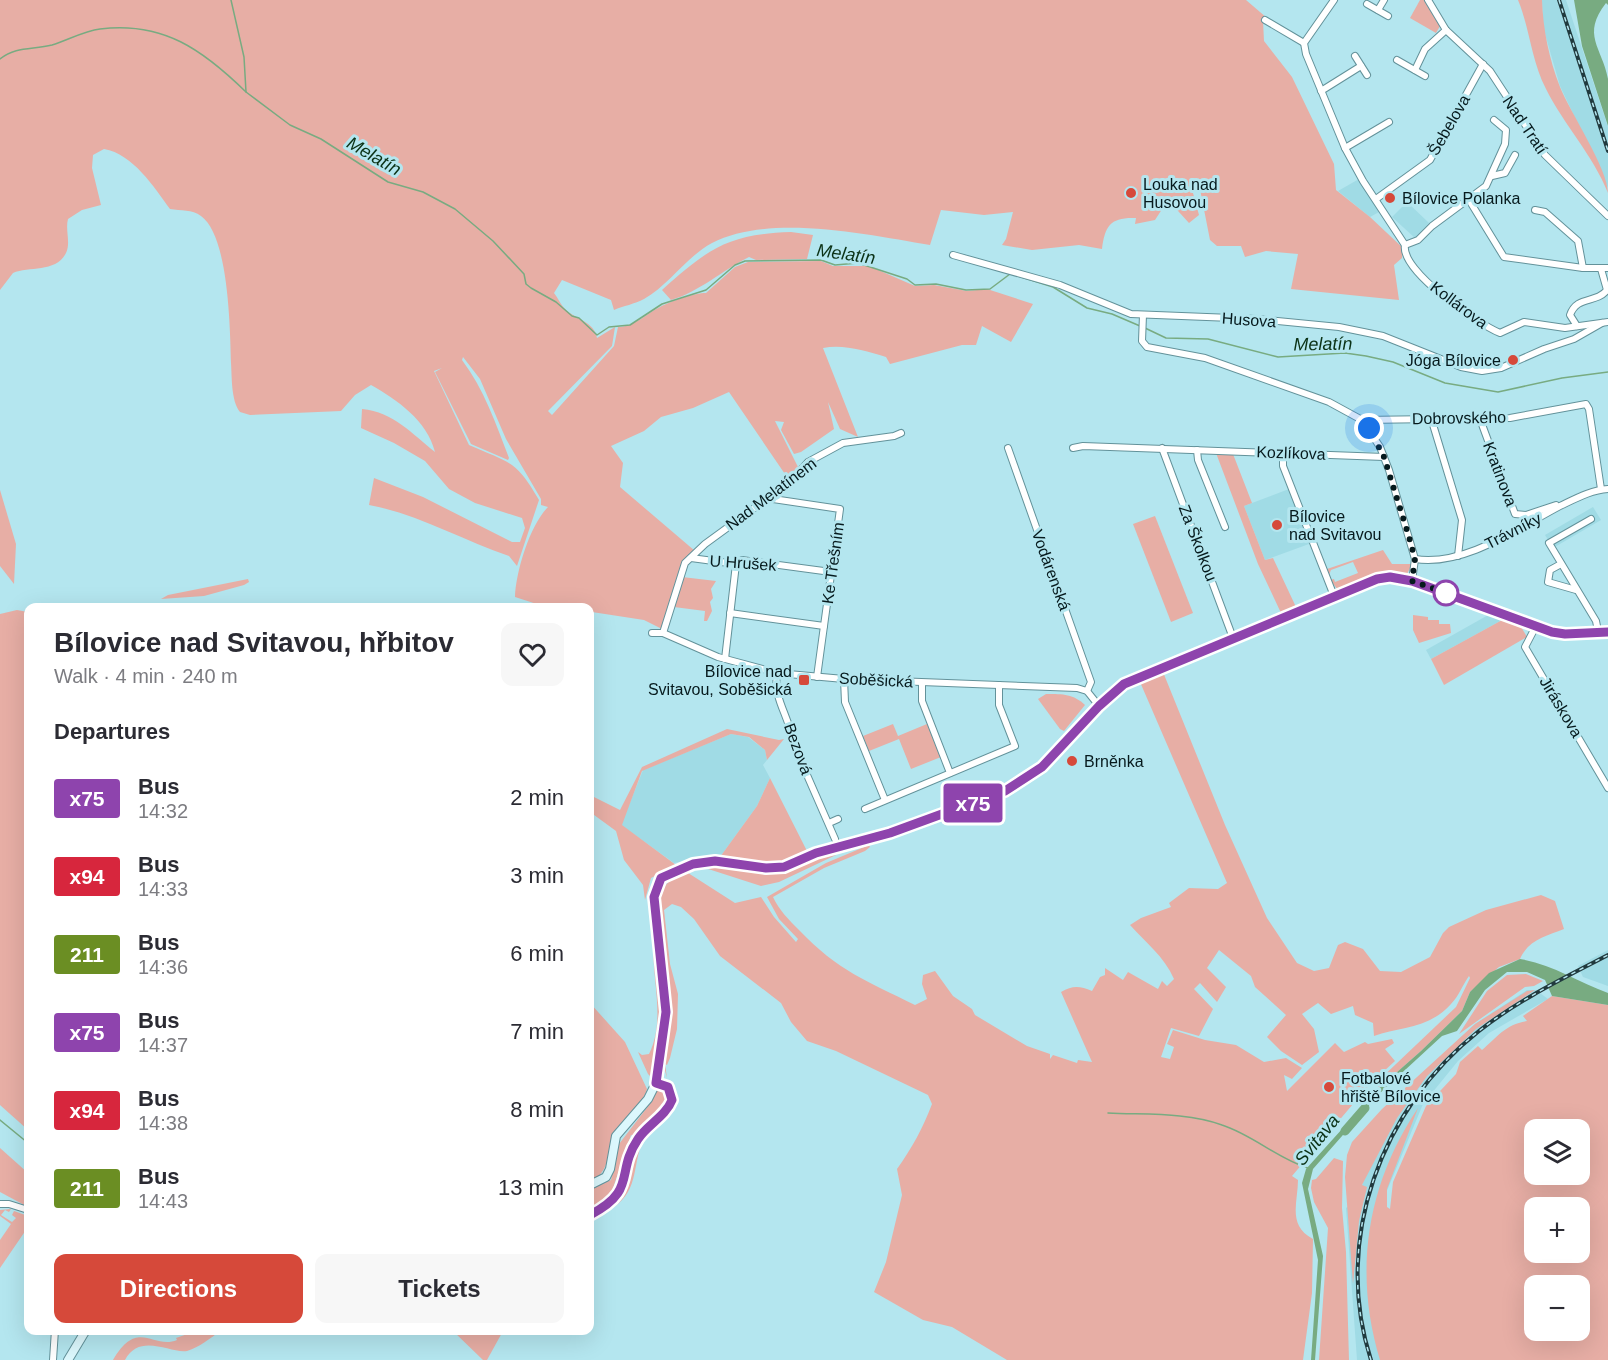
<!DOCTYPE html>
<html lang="en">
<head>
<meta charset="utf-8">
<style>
	:root { --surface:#fff; --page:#f7f7f7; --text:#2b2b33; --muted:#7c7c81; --accent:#d6493a }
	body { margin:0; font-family:Helvetica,sans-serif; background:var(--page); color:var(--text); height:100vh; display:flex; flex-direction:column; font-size:22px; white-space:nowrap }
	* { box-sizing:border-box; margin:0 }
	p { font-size:20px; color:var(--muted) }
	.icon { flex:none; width:33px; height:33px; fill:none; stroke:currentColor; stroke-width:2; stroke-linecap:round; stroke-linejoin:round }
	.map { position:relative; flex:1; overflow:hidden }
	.drawer { position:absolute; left:24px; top:603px; width:570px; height:732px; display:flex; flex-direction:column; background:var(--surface); border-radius:12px; box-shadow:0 6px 24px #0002 }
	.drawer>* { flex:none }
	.badge { padding:0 12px; border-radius:4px; font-size:21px; line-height:39px }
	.tools { position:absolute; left:1524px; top:1119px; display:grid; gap:12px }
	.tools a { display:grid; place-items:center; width:66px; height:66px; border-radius:12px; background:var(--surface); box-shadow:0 6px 24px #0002; font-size:30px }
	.you { position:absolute; width:30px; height:30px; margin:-15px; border:4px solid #fff; border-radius:50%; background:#1a73e8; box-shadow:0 0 0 9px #1a73e833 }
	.map>.badge { position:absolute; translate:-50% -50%; box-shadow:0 0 0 3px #fff }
	h2 { padding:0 30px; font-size:22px; line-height:54px }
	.round { display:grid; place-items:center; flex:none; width:63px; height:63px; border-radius:12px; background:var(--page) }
	.headline { display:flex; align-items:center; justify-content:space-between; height:102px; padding:0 30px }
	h1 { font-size:28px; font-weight:600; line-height:45px }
	.button { display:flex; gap:12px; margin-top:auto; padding:12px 30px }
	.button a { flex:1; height:69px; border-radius:12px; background:var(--accent); color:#fff; font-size:24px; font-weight:600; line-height:69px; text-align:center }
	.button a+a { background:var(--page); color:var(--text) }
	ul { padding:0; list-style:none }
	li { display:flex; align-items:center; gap:18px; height:78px; padding:0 30px }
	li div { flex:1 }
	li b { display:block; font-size:22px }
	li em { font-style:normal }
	li .badge { min-width:66px; font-weight:700; text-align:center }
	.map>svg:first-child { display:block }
	.built { fill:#a0dbe5 }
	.green { fill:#e7aea5; fill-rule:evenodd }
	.water { fill:#78ab81 }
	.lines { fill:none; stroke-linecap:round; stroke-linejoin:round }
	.stream { stroke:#78ab81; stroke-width:1.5 }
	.river { stroke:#78ab81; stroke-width:9 }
	.street-casing { stroke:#63929a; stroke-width:8 }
	.secondary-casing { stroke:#63929a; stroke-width:10 }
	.street { stroke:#fff; stroke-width:6 }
	.secondary { stroke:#dcf8fd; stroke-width:8 }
	.rail-casing { stroke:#213a3e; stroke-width:4 }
	.rail { stroke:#b4e6ef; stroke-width:1.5; stroke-dasharray:4.5; stroke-linecap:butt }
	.line-casing { stroke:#fff; stroke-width:14 }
	.line { stroke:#8e44ad; stroke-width:9 }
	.walk { stroke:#061a1d; stroke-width:6; stroke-dasharray:0 10.8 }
	.poi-dot { fill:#d6493a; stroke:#b4e6ef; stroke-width:2 }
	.stop-dot { fill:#fff; stroke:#8e44ad; stroke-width:3 }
	.labels { text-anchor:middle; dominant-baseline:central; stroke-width:6; stroke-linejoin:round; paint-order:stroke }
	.street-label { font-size:16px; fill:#061a1d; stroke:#b4e6ef }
	.poi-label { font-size:16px; fill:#061a1d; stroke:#b4e6ef; text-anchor:start }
	.water-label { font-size:18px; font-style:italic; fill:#0b3216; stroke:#b4e6ef }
</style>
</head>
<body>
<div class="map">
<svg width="1608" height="1360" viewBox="0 0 1608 1360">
	<rect width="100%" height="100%" fill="#b4e6ef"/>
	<g class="built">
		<path d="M1542,0H1566L1608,127V188L1560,86L1543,27Z"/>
		<path d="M1359,179L1381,211L1370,217L1338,191Z"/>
		<path d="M1407,202L1429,223L1415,238L1392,217Z"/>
		<path d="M1289,489L1309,544L1265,560L1244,506Z"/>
		<path d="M1593,507L1601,520L1553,548L1545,535Z"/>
		<path d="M1490,614L1504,619L1431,659L1426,650Z"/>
		<path d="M731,734L748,737L765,750L767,760L763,765L770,778L757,806L720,857L708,856L674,863L621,825L643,770Z"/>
		<path d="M1608,950V986L1583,977L1578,966Z"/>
		<path d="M1527,990H1536L1548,999L1489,1033L1458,1061L1423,1104L1376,1217L1395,1360H1357L1346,1208L1356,1200L1380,1141L1436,1061L1475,1024Z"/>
	</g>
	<g class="green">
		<path d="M0,0H1246L1267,18L1263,21L1264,41L1292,77L1334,164L1336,190L1370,217L1403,248L1402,258L1394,265L1399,300L1291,289L1298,254L1266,251L1245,257L1241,246H1217L1210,240L1198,179L1190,182L1199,215L1189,223L1168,200L1155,220L1135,224L1136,218C1111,217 1105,225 1102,249L1079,245L1032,250L1002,245L1006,239L1013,212L984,215L941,210L930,245C868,235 770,213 712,243C686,257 669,285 644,299C635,304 623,306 614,310L611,300L562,280L554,293C558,298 561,305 565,309C576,320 594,321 597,338L615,327L612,346L548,411L552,415L614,346L618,327C636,326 644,315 660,307C671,301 695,293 706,293L735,267L748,262L821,261L833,266H869L915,286L934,285L967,291L987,289L1033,304L1011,342L982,326L976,345H962L890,364L886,357C865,351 844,344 823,348L858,437L840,429L828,402L834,429L801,452L794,454L781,430L784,422L775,421L798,467L789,480L729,392L693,408L661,417L644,431L611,446L623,463L620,487L695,551L683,563L662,629L644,620L592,612L593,615L590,616V608L546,607L515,597C516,571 530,525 548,507L541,505V499L506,439L480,379L463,357L462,360C484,389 496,424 509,458L508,460L471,444L435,372L442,368L434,371L469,445C510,463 516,460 539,500L517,566L509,556C462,540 418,514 369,505L374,478L423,497L512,542H520L525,528L522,518L475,503L449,489L425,461L394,443L361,428L362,409C394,412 412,434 435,452C427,420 397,400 371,385L355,395L341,411L250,415L240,412C231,401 232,377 231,363C230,329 229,236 201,216C192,209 181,211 170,209C154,187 133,154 104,149L93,155L92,168L101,205L82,210L68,219C65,230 71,243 66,253C56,273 29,266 13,273L0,290Z"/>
		<path d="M1420,0H1424L1440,26L1436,33L1410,18Z"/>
		<path d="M1518,0H1542C1543,29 1549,59 1560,87C1570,112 1608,169 1608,193C1593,155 1564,125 1546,89C1531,60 1530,29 1518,0Z"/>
		<path d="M791,232L813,235L807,259L756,260L749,257C723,270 699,292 671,300L662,290C708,249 727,234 791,232Z"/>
		<path d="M1216,453L1233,454L1252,503L1244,506L1265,560L1273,558L1296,607L1281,613L1258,564Z"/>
		<path d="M0,490L16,544L14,584L0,566Z"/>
		<path d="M1155,516L1193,613L1171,622L1133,524Z"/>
		<path d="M1383,550L1392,564H1412L1407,574H1380L1338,590L1330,580L1334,579L1335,582L1358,573L1353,562L1331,570L1329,575L1327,569Z"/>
		<path d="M682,577L716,581L711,589L713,598L710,602L712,611L707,621H704L705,611L674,607Z"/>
		<path d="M248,579L249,582L244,585L204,596L161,599L168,595Z"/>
		<path d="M17,610L28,612V1130L0,1105V614Z"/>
		<path d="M1413,615L1428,617V620H1439V624H1450L1451,633L1419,643L1413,630Z"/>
		<path d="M1504,619L1520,625L1527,637L1444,685L1431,659Z"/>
		<path d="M1163,672L1225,825L1267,918L1297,963L1314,971L1329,968L1338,945L1345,942L1363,949L1380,971L1401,972L1430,957L1443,933L1449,927L1486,910L1541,895L1555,901L1564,929C1546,936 1528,940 1520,959L1499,967L1470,992L1462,1011L1421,1051L1379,1088L1376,1083L1456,1007L1470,978L1469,976C1463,984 1459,996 1451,1004C1429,1029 1399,1027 1374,1036L1373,1023L1355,1015L1353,1006L1331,1014L1318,1003L1302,1014L1314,1029L1319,1052L1302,1065L1281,1051L1267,1037L1286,1015L1255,987L1251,976L1219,950L1207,968L1226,987L1217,1002L1200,983L1194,989L1213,1009L1199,1036L1171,1028L1161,1057L1170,1059L1174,1047L1167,1044L1173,1030L1205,1040L1236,1045L1264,1062L1286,1058L1302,1068L1292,1079L1284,1075L1287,1091L1335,1043L1344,1052L1365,1042L1368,1044L1392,1039L1394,1043L1385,1049L1395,1061L1370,1084L1292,1176L1298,1180C1298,1202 1287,1225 1313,1239L1312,1293L1303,1360H1007L952,1327L923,1320L874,1292L886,1262L902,1195L897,1169C912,1148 923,1128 932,1104L928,1095L836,1051L807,1041L791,1022L781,1003L720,956L694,919L681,907L672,904L664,910L670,964L678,994L677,1029L670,1058L667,1065L665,1064L667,1078L663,1063L666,1058L672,1009L658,904C662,885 669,880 685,871L735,903L761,897L774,917L796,942L798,939L779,919L767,897L826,863L869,845L870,847L865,851L824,868L773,897C779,910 789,920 799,930C838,971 867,981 915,1005L927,999L922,984L923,975L935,971L953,996L972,1009L975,1015L1027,1046L1050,1054V1059L1053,1055L1077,1063L1078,1060L1092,1062L1061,992C1073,985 1080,986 1092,991L1100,977L1105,975V968L1123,980L1128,972L1158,989L1162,981L1167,986L1174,979C1164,956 1146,943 1130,925L1141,918L1171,907L1169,903L1189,888L1218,889L1227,883L1140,682Z"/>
		<path d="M1046,694C1064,694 1073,694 1085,705L1064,731L1060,729L1038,699Z"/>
		<path d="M893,724L898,736L927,724L941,757L911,769L899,739L869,751L863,736Z"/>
		<path d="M727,729L779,740L784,739L767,760L765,750L749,737L731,734L642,771L622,825L676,865L651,878L645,900L643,885L624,860L616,831L590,812V795L620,810L642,767Z"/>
		<path d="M770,778L807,851L778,865L720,857L757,806Z"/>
		<path d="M836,855L779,882L761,886L702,867L716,865L781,873L820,856Z"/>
		<path d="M654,937C659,978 670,1039 652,1078L648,1074L638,1052L642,1055L649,1054C667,1018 650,976 654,937Z"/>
		<path d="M1526,974L1543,981L1534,986L1525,987L1459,1034L1487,991L1507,975Z"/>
		<path d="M1535,990L1476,1029L1427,1076L1397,1118L1362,1185L1367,1187L1359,1221L1353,1284L1345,1177L1347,1155L1352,1142L1382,1109L1475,1024L1527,991Z"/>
		<path d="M1552,996L1608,1005V1360H1380C1353,1272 1367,1184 1418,1108L1387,1189V1207L1390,1209L1393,1182L1426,1106L1456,1074L1460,1062L1478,1046L1482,1050C1497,1037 1506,1024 1527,1021L1523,1016ZM1534,1130H1580V1174H1534ZM1534,1208H1580V1252H1534ZM1534,1286H1580V1330H1534Z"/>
		<path d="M590,1003L625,1042L647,1089C643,1105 624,1117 615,1132C606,1149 612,1173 590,1181Z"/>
		<path d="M658,1087L668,1092L669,1102L636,1137L631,1135L610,1197L590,1211V1190L611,1180L619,1144L649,1105Z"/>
		<path d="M651,1127C631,1152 641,1180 622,1200C612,1211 600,1212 590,1219V1216C595,1213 602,1213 607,1209C635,1188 626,1152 651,1127Z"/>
		<path d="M0,1148L28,1173V1207L0,1192Z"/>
		<path d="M1334,1158L1343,1161L1342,1208L1346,1252L1349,1360H1319L1328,1228L1314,1202L1311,1188L1312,1180L1316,1179Z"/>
		<path d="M11,1209L9,1212L5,1210L1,1215L12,1222L16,1218L12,1215L14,1211L28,1216V1227L0,1268V1240L11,1224L0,1216V1210Z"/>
		<path d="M196,1331H220C211,1338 198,1348 187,1351C171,1354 140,1332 125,1360H113C138,1317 153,1350 177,1340L176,1338Z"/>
		<path d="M453,1331H503L487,1360H483Z"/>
	</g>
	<g class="water">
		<path d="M1574,0H1608V5L1606,3C1581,35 1602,47 1608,79C1608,93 1608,111 1608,126L1582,46Z"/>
		<path d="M1520,959C1552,964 1578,982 1608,993V1005L1552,996L1545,980L1527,972H1507L1485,990L1457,1031L1442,1036L1379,1094L1313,1169L1308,1189L1323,1256L1315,1360H1311L1318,1260L1302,1183L1306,1169L1379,1088L1421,1051L1462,1011L1470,992L1489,973Z"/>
	</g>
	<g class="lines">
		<g class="stream">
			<path d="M231,0L244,57L246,92L290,125L321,139L388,182L423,192L455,209L493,241L524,274L526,284L531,288L556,302L572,316L579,318L597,335L609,327L630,325L662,304L706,290L735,265L745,261L821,260L835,265L858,263L907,279L915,285L936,284L966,290L990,289L1010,274"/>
			<path d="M0,59C16,46 33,50 52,45C68,40 84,31 100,29C163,21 203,50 246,92"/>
			<path d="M1018,276L1053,287L1087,308L1112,314L1140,326"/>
			<path d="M1145,328L1166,338L1208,339L1278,357L1345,353L1366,356L1393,362L1445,383L1498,392L1562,378L1608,372"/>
			<path d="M1108,1113C1145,1115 1187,1112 1222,1125C1253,1135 1278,1159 1308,1168"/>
			<path d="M0,1120L28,1143"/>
		</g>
		<path class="river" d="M1345,1131L1365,1108"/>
		<g class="street-casing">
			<g id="street">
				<path d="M1334,0L1304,43L1306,54L1345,148L1363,181L1405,245"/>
				<path d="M1428,0L1446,30L1490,71L1545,155L1608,216"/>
				<path d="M1367,4L1388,16"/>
				<path d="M1378,10L1384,0"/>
				<path d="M1265,20L1304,43"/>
				<path d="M1355,56L1367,75"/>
				<path d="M1397,60L1425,76"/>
				<path d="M1415,70L1425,49L1446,30"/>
				<path d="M1321,91L1361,66"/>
				<path d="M1345,148L1389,122"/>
				<path d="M1492,176L1505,173L1515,155"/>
				<path d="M1376,199L1430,160L1483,64"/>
				<path d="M1469,200L1504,257L1583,268"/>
				<path d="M1535,210L1545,212L1578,241L1583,268H1608"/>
				<path d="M1405,245C1400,271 1478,324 1500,333L1524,322L1565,328L1608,322"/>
				<path d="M1405,245L1418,240L1432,226L1486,186L1505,144L1506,130L1494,120"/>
				<path d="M953,255L1060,285L1131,314L1257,319L1339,327L1383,336L1461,367L1482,371L1501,368L1544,349L1574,339L1602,323"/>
				<path d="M1143,315L1142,341L1147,347L1205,358L1329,402L1362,420L1380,447L1389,470L1415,559L1412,581"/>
				<path d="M1577,326L1570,315C1577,295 1596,304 1607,290L1601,269"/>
				<path d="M1431,418L1462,520L1458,556"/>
				<path d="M1480,419L1515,514L1526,515L1556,505"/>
				<path d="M1362,420L1510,418L1586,404L1589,409L1601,489"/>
				<path d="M1008,448L1091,682L1087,691"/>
				<path d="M1073,448L1083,446L1384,457"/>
				<path d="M1162,448L1233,638"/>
				<path d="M1197,450L1198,460L1225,527"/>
				<path d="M1283,453V466L1334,596"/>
				<path d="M773,499L840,509L817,677"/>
				<path d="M1591,519L1549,543L1596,621L1598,631"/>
				<path d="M691,558L736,564L742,560L831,572"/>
				<path d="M1415,559C1464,567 1518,528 1560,506C1575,499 1591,490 1608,489"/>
				<path d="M1561,564L1550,570L1548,582L1576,590"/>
				<path d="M730,613L824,626"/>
				<path d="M1536,626L1525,647L1608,788"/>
				<path d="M652,633H663L718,657L777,673L844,679L1077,688L1087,691L1099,706"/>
				<path d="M663,633L685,563L705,544L790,482L808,462L843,443L894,436L901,433"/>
				<path d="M725,659L736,564"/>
				<path d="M777,673C773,701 790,716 793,743L835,839"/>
				<path d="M844,679L845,702L885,800"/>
				<path d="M922,683V701L950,773"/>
				<path d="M865,809L1015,746L999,705V685"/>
				<path d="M829,823L838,819"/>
				<path d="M0,1204H9L28,1210"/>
				<path d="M53,1360L55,1330"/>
			</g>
		</g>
		<g class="secondary-casing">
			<g id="secondary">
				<path d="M590,1185L606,1177L610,1169L616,1136L648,1099L656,1083L666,1013L654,897L661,878L693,864L715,861L766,868H782L816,853L881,836L1005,791L1042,767L1099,706L1124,684L1377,579L1390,577L1412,581L1552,632L1565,634L1608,632"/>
				<path d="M68,1360L86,1330"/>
			</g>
		</g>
		<use href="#street" class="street"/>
		<use href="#secondary" class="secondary"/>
		<g class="rail-casing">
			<g id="rail">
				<path d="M1559,0L1608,151"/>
				<path d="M1371,1360C1332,1240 1381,1108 1479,1031C1518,1000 1564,978 1608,955"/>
			</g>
		</g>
		<use href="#rail" class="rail"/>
	</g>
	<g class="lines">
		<g class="line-casing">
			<path id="line" d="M590,1215C638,1190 615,1173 638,1139C647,1125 666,1116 672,1100L668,1087L656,1083L666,1012L654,897L661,878L693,864L715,861L766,868L784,867L816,853L890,833L1005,791L1042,767L1099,706L1124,684L1377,579L1390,577L1412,581L1552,632L1565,634L1608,632"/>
		</g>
		<use href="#line" class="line"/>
		<path class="walk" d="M1369,428L1384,457L1409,537L1415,559L1412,581L1446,593"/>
	</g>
	<g class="poi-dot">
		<circle cx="1131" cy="193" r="6"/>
		<circle cx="1390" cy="198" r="6"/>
		<circle cx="1513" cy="360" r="6"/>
		<circle cx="1277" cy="525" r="6"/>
		<rect x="798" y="674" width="12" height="12" rx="3"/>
		<circle cx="1072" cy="761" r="6"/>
		<circle cx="1329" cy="1087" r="6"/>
	</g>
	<circle class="stop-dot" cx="1446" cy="593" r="12"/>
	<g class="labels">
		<g class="street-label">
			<text transform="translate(1449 125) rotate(-60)">Šebelova</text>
			<text transform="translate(1525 125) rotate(56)">Nad Tratí</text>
			<text transform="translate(1459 305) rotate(37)">Kollárova</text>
			<text transform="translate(1249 320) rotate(4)">Husova</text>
			<text transform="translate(1459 418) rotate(-1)">Dobrovského</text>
			<text transform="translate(1291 453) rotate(2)">Kozlíkova</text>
			<text transform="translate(1500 474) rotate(69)">Kratinova</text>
			<text transform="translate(771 494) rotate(-37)">Nad Melatínem</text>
			<text transform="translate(1513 531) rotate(-27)">Trávníky</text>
			<text transform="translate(1198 543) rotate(69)">Za Školkou</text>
			<text transform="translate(743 563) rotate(4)">U Hrušek</text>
			<text transform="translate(833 563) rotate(-82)">Ke Třešním</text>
			<text transform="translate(1051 570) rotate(70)">Vodárenská</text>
			<text transform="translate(876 680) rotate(3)">Soběšická</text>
			<text transform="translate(1561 707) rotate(59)">Jiráskova</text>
			<text transform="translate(798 749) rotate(70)">Bezová</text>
		</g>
		<g class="poi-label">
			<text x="1143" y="184">Louka nad<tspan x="1143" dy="18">Husovou</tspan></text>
			<text x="1402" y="198">Bílovice Polanka</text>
			<text x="1501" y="360" text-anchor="end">Jóga Bílovice</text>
			<text x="1289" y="516">Bílovice<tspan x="1289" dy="18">nad Svitavou</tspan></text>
			<text x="792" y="671" text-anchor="end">Bílovice nad<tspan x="792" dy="18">Svitavou, Soběšická</tspan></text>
			<text x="1084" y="761">Brněnka</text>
			<text x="1341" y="1078">Fotbalové<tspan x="1341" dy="18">hřiště Bílovice</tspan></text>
		</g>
		<g class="water-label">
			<text transform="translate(374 156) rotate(30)">Melatín</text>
			<text transform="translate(846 254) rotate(8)">Melatín</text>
			<text transform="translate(1323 344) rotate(-1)">Melatín</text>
			<text transform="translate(1317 1140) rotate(-51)">Svitava</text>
		</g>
	</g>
</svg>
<div class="tools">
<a><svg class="icon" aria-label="layers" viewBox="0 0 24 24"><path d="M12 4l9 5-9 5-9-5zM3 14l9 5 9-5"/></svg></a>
<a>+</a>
<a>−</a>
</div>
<div class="you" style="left:1369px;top:428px"></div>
<b class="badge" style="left:973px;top:803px;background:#8e44ad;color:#fff">x75</b>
<section class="drawer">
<div class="headline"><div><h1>Bílovice nad Svitavou, hřbitov</h1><p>Walk · 4 min · 240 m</p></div><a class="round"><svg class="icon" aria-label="heart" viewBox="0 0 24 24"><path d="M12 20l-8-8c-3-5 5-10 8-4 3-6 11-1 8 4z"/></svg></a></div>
<h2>Departures</h2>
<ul>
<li><span class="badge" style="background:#8e44ad;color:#fff">x75</span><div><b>Bus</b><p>14:32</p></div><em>2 min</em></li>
<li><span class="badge" style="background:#d7263d;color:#fff">x94</span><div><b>Bus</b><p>14:33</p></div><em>3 min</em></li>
<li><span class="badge" style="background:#6b8e23;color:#fff">211</span><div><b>Bus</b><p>14:36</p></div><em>6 min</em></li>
<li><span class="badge" style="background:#8e44ad;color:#fff">x75</span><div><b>Bus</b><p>14:37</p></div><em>7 min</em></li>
<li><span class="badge" style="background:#d7263d;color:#fff">x94</span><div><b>Bus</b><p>14:38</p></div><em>8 min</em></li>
<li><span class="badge" style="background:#6b8e23;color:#fff">211</span><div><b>Bus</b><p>14:43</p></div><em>13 min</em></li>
</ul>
<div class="button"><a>Directions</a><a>Tickets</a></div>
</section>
</div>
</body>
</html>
